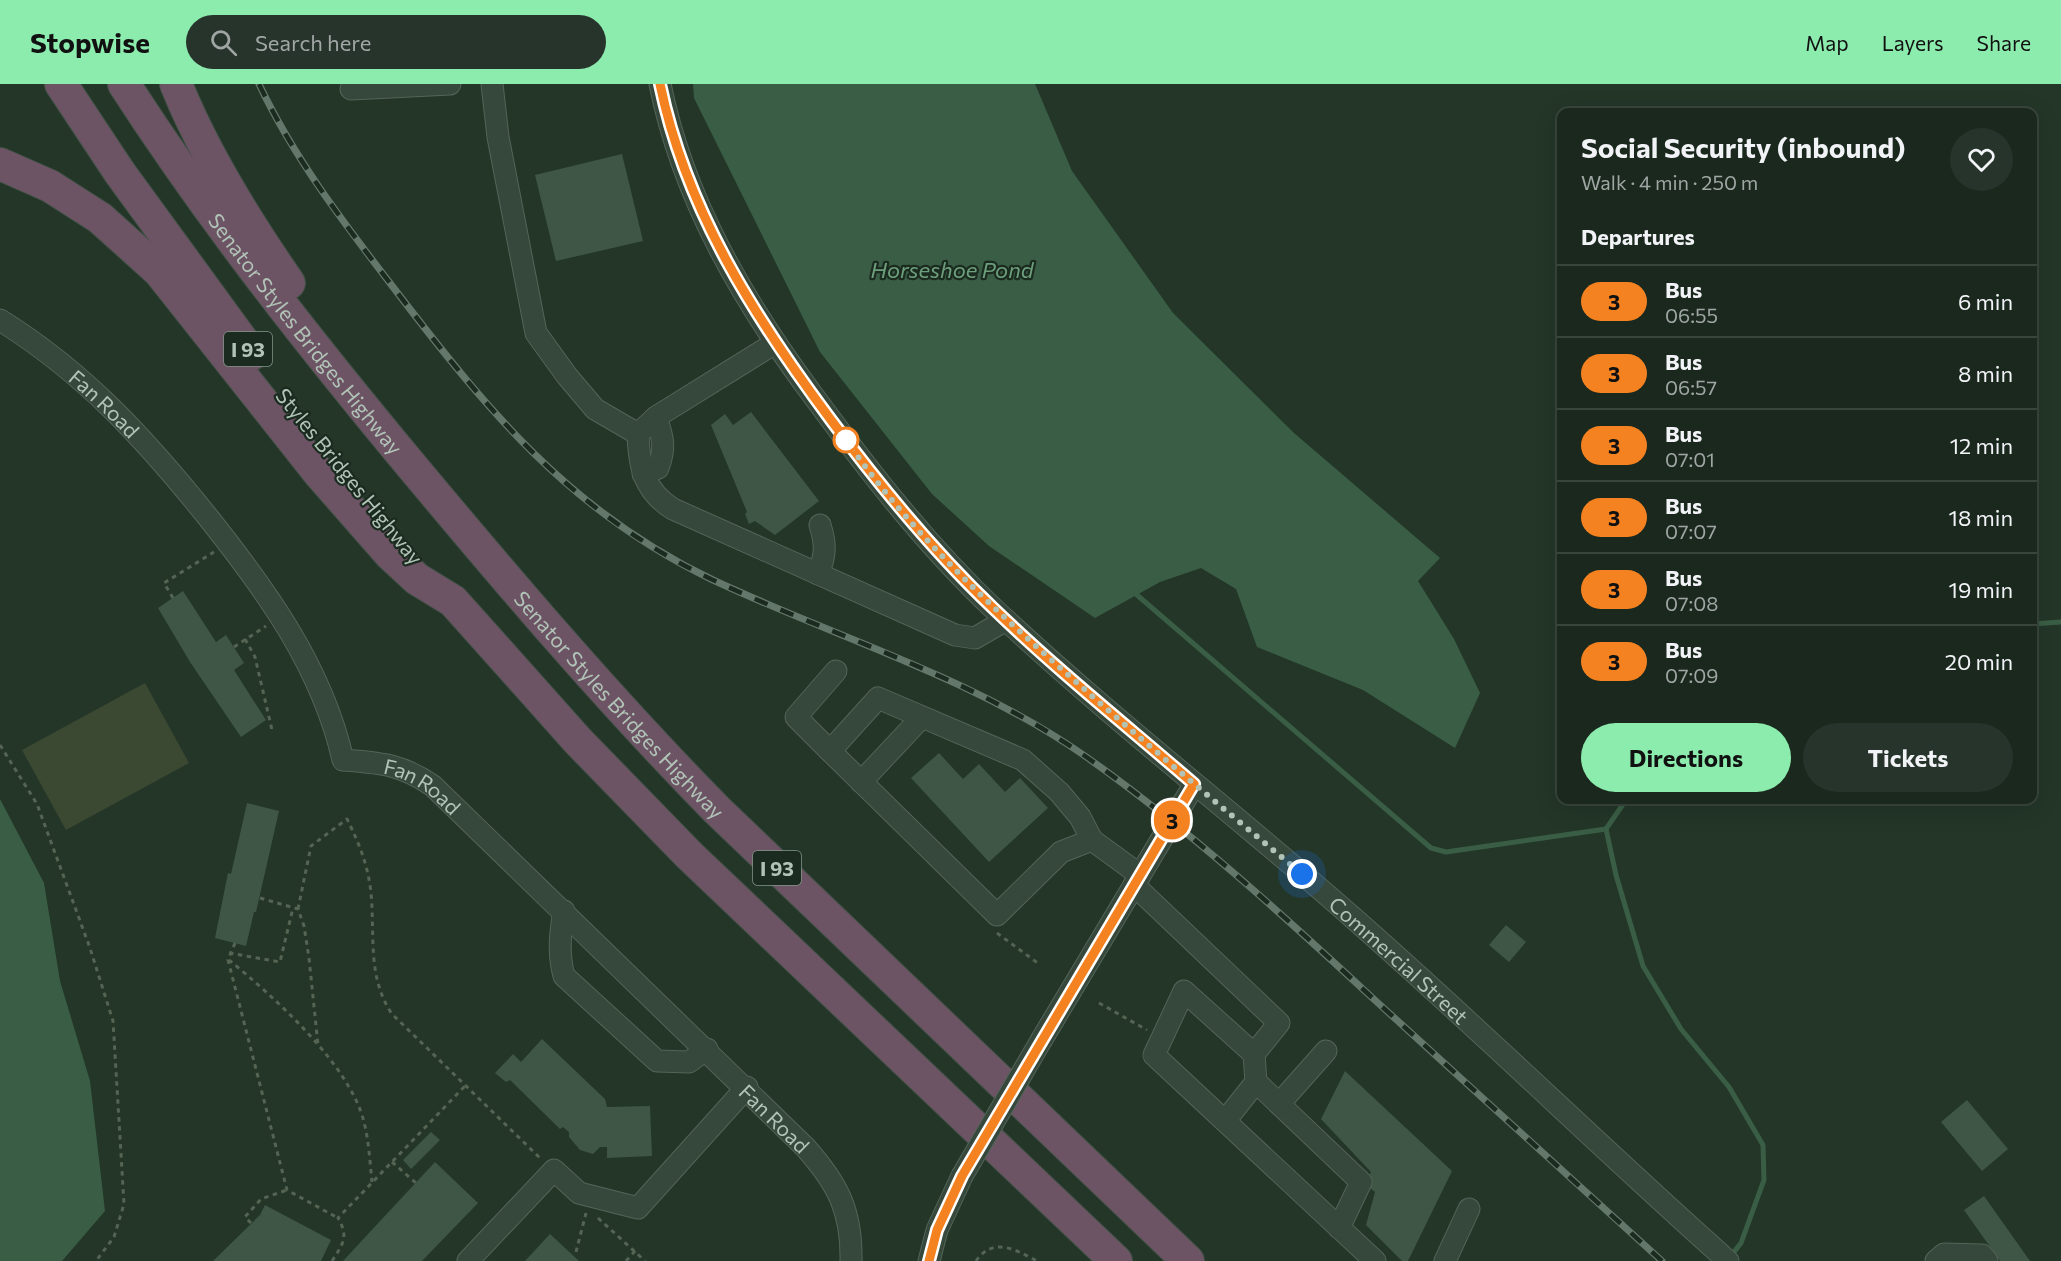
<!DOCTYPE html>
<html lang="en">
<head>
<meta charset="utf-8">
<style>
	:root { --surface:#1a281e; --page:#27342b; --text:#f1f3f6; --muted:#9fa6a4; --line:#38443c; --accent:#8cecad }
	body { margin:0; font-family:Commissioner,sans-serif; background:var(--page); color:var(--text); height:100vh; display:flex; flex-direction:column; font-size:22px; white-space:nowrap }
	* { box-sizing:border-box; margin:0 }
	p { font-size:20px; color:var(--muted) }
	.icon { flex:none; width:33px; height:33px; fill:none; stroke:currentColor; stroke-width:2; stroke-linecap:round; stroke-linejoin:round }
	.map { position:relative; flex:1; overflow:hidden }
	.drawer { position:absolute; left:1557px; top:24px; width:480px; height:696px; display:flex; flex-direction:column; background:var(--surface); border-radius:12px; box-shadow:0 6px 24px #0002,0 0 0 2px var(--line) }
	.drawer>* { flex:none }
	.badge { padding:0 12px; border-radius:20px; font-size:21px; line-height:39px }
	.you { position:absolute; width:30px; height:30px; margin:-15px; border:4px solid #fff; border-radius:50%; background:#1a73e8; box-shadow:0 0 0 9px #1a73e833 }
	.map>.badge { position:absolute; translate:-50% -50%; box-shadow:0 0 0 3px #fff }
	h2 { padding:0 24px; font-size:22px; line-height:54px }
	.round { display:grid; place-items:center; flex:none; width:63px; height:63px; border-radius:32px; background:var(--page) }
	.summary { display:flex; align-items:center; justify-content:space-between; height:102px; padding:0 24px }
	h1 { font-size:28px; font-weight:700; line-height:45px }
	.action { display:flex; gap:12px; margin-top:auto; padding:12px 24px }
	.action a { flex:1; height:69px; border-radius:36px; background:var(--accent); color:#111; font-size:24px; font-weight:700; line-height:69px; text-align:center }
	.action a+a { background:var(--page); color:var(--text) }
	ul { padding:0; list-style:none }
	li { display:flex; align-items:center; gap:18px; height:72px; padding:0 24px; border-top:2px solid var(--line) }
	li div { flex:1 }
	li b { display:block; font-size:22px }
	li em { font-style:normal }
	li .badge { min-width:66px; font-weight:700; text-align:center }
	header { display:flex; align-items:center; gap:36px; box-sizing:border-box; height:84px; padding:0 30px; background:var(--accent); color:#111 }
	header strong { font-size:28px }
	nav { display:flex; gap:33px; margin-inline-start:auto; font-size:21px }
	.search { width:420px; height:54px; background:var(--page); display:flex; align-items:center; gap:15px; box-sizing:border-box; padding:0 21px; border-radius:33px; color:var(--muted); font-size:22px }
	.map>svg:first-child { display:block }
	.green { fill:#3c4932 }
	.water { fill:#3a5e45 }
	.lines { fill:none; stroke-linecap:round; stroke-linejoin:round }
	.stream { stroke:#3a5e45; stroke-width:5 }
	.building { fill:#3f5646 }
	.minor-casing { stroke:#546459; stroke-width:23 }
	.highway-casing { stroke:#415146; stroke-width:34 }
	.path { stroke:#556453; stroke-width:3; stroke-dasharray:4.5 4.5; stroke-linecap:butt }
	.minor { stroke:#36473b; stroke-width:21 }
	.highway { stroke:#6c5464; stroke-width:32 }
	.rail-casing { stroke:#63776a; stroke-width:7 }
	.rail { stroke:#1b2b20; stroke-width:4.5; stroke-dasharray:14; stroke-linecap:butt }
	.minor-bridge-casing { stroke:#546459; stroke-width:23; stroke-linecap:butt }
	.minor-bridge { stroke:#36473b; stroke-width:21 }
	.line-casing { stroke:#fff; stroke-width:14 }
	.line { stroke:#f58220; stroke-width:9 }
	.walk { stroke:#b1c3b7; stroke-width:6; stroke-dasharray:0 10.8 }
	.stop-dot { fill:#fff; stroke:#f58220; stroke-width:3 }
	.labels { text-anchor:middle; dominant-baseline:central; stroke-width:4.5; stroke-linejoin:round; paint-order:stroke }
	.shield { fill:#1b2b20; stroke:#84958a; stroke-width:1.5 }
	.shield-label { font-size:20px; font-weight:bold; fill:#b1c3b7 }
	.street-label { font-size:21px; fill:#b1c3b7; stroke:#1b2b20 }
	.water-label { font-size:22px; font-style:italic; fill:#6d9f7c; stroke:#1b2b20 }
</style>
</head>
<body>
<header>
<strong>Stopwise</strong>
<div class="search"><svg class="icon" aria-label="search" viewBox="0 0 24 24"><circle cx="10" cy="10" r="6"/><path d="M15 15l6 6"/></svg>Search here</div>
<nav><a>Map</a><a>Layers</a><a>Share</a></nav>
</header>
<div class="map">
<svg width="2061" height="1177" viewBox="0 0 2061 1177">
	<rect width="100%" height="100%" fill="#233628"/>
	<path class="green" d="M145,599L189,679L66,746L22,666Z"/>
	<g class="water">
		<path d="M693,0H1035L1072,87L1173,229L1294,349L1440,474L1418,497L1454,555L1480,609L1455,664L1363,606L1257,563L1236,505L1201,484L1160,498L1095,534L989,462L932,410L820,268L694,14Z"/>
		<path d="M0,715L44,799L60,897L90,997L105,1127L62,1177H0Z"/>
	</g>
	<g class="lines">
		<g class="stream">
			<path d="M1137,511L1431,764L1446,768L1606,745"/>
			<path d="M2032,540L2061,538"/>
			<path d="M1626,716L1606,745L1616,791L1643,882L1681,945L1729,1003L1763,1061L1764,1096L1741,1159L1730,1173"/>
		</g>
	</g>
	<g class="building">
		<path d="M622,70L643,157L556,177L535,91Z"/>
		<path d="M751,328L819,417L775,451L755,437L749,440L745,430L747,428L711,341L725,330L733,341Z"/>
		<path d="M183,507L216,558L226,551L244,579L234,586L266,636L241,653L190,578L158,524Z"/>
		<path d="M939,669L963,695L979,680L1005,708L1020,694L1048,724L989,778L911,694Z"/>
		<path d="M247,719L279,727L256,828H254L246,862L215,854L228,789L231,790Z"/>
		<path d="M1506,841L1526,858L1509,878L1489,861Z"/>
		<path d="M542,955L605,1015L607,1023L650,1022L652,1072L607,1074V1063H600L593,1070L580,1066L569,1053V1048L563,1043L560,1045L510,996L506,998L495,989L513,970L521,978Z"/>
		<path d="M1345,987L1452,1087L1408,1177H1402L1366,1141L1375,1108L1365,1100L1371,1088L1321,1035Z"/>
		<path d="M1967,1016L2008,1065L1982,1087L1941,1038Z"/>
		<path d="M431,1048L440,1056L411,1085L403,1076Z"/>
		<path d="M435,1078L478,1119L422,1177H343Z"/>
		<path d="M1984,1112L2030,1177H2000L1964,1126Z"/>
		<path d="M265,1121L331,1156L321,1177H213L260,1131Z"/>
		<path d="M550,1150L579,1177H525Z"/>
	</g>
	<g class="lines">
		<g class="minor-casing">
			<g id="minor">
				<path d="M492,0L498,53L536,249L567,292L595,325L638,350C639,383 644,407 673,425L955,551L975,554L1006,536"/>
				<path id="s1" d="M660,0C683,115 743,217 812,310C868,386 926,461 995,526C1109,633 1234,729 1351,832C1479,944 1601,1064 1728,1177"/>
				<path d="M351,5L450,0"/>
				<path id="s2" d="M0,236C85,289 145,355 207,432C266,506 322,583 343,676C380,679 402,680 433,702L805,1063C838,1100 852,1127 851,1177"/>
				<path d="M638,350L656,333L775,259"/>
				<path d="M643,390L658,384C666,364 663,353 656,333"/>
				<path d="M818,490C826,471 826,460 820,441"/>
				<path d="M836,587L796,633L830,667L878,614L1023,676L1059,708L1080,733L1092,756L1140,791"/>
				<path d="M830,667L997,831L1061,768L1092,756"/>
				<path d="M861,698L921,634"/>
				<path d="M1134,801L1279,939L1254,970L1184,907L1154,971L1375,1177"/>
				<path d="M564,827C560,849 558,870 564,892L657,977L689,978L707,965"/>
				<path d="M1042,955L1194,701"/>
				<path d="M1254,970L1256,998L1361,1098L1339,1144"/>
				<path d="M1279,1020L1326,967"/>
				<path d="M1225,1037L1256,998"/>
				<path d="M468,1177L554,1086L579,1109L638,1124L747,1003"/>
				<path d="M929,1177L937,1146L962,1092"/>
				<path d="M1445,1177L1469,1125"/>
				<path d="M1936,1177L1944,1170L1982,1171L1987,1177"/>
			</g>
		</g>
		<g class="highway-casing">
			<g id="highway">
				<path d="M61,0L120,89L252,270"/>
				<path id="s3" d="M124,0C206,127 299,246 395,362C499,487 603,610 717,726L1188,1177"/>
				<path d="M176,0C204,70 246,137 289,199"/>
				<path d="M0,80L50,102L100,134L159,187L319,389L390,470L417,495L453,517L578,657L689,771L1116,1177"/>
			</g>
		</g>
		<g class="path">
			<path d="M173,514L164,499L214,468"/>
			<path d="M245,555L255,573L272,646"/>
			<path d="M234,563L266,542"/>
			<path d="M0,661L37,720L90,864L113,937L124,1120L114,1153L96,1177"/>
			<path d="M260,814L298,825L304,842L309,874L318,961"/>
			<path d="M298,825L311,762L347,735C359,759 368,781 371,809C375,852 367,893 392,930L541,1075"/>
			<path d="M997,849L1039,880"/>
			<path d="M235,859L228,876L287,1106L338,1134"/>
			<path d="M229,869L280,878L293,824"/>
			<path d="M229,876C274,913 350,981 364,1038C369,1058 370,1079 372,1098"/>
			<path d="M1099,919L1147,946"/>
			<path d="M392,1078L416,1099"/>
			<path d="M598,1134L645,1177"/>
			<path d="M251,1139L245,1133L261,1115L287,1106"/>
			<path d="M576,1168L586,1129"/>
			<path d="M332,1177C343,1160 349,1153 338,1134L465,1002"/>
			<path d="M626,1177L635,1167"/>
			<path d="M976,1177C993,1152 1016,1166 1037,1177"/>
		</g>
		<use href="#minor" class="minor"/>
		<use href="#highway" class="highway"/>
		<g class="rail-casing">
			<path id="rail" d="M259,0C294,74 343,138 393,203C487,326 569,427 713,496C837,554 972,593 1085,672C1190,746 1284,832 1378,919C1473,1005 1567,1091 1662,1177"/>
		</g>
		<use href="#rail" class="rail"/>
		<g class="minor-bridge-casing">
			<path id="minor-bridge" d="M962,1092L1042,955"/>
		</g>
		<use href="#minor-bridge" class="minor-bridge"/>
	</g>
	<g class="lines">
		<g class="line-casing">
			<path id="line" d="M660,0C686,126 755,234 831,336C880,402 933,467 993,524C1057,586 1127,642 1194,700L962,1092L937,1146L929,1177"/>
		</g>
		<use href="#line" class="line"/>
		<path class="walk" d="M846,356C909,447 991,523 1074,596C1148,662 1225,726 1302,790"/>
	</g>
	<circle class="stop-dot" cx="846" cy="356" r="12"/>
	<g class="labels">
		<g class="shield">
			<rect x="224" y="248" width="48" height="34" rx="4.5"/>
			<rect x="753" y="767" width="48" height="34" rx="4.5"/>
		</g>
		<g class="shield-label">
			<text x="248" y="265">I 93</text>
			<text x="777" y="784">I 93</text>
		</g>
		<g class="street-label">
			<text stroke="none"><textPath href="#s3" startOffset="309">Senator Styles Bridges Highway</textPath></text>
			<text stroke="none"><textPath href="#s2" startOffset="134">Fan Road</textPath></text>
			<text transform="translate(350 392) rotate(51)">Styles Bridges Highway</text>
			<text stroke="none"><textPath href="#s3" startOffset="795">Senator Styles Bridges Highway</textPath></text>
			<text stroke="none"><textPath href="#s2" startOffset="654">Fan Road</textPath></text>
			<text stroke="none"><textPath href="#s1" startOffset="1166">Commercial Street</textPath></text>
			<text stroke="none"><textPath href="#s2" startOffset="1140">Fan Road</textPath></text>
		</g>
		<g class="water-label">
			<text x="952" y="185">Horseshoe Pond</text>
		</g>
	</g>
</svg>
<div class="you" style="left:1302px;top:790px"></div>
<b class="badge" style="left:1172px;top:736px;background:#f58220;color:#111">3</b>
<section class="drawer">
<div class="summary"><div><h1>Social Security (inbound)</h1><p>Walk · 4 min · 250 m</p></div><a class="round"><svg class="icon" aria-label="heart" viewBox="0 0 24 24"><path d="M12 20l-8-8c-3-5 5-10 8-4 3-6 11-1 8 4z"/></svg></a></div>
<h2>Departures</h2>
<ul>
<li><span class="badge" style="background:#f58220;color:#111">3</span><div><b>Bus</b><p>06:55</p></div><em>6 min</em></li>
<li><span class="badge" style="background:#f58220;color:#111">3</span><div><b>Bus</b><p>06:57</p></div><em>8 min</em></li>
<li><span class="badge" style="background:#f58220;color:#111">3</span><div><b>Bus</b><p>07:01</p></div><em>12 min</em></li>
<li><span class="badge" style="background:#f58220;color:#111">3</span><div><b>Bus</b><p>07:07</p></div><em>18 min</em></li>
<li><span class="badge" style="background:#f58220;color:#111">3</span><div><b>Bus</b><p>07:08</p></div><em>19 min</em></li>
<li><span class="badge" style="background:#f58220;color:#111">3</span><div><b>Bus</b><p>07:09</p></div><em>20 min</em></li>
</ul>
<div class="action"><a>Directions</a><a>Tickets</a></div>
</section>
</div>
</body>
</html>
